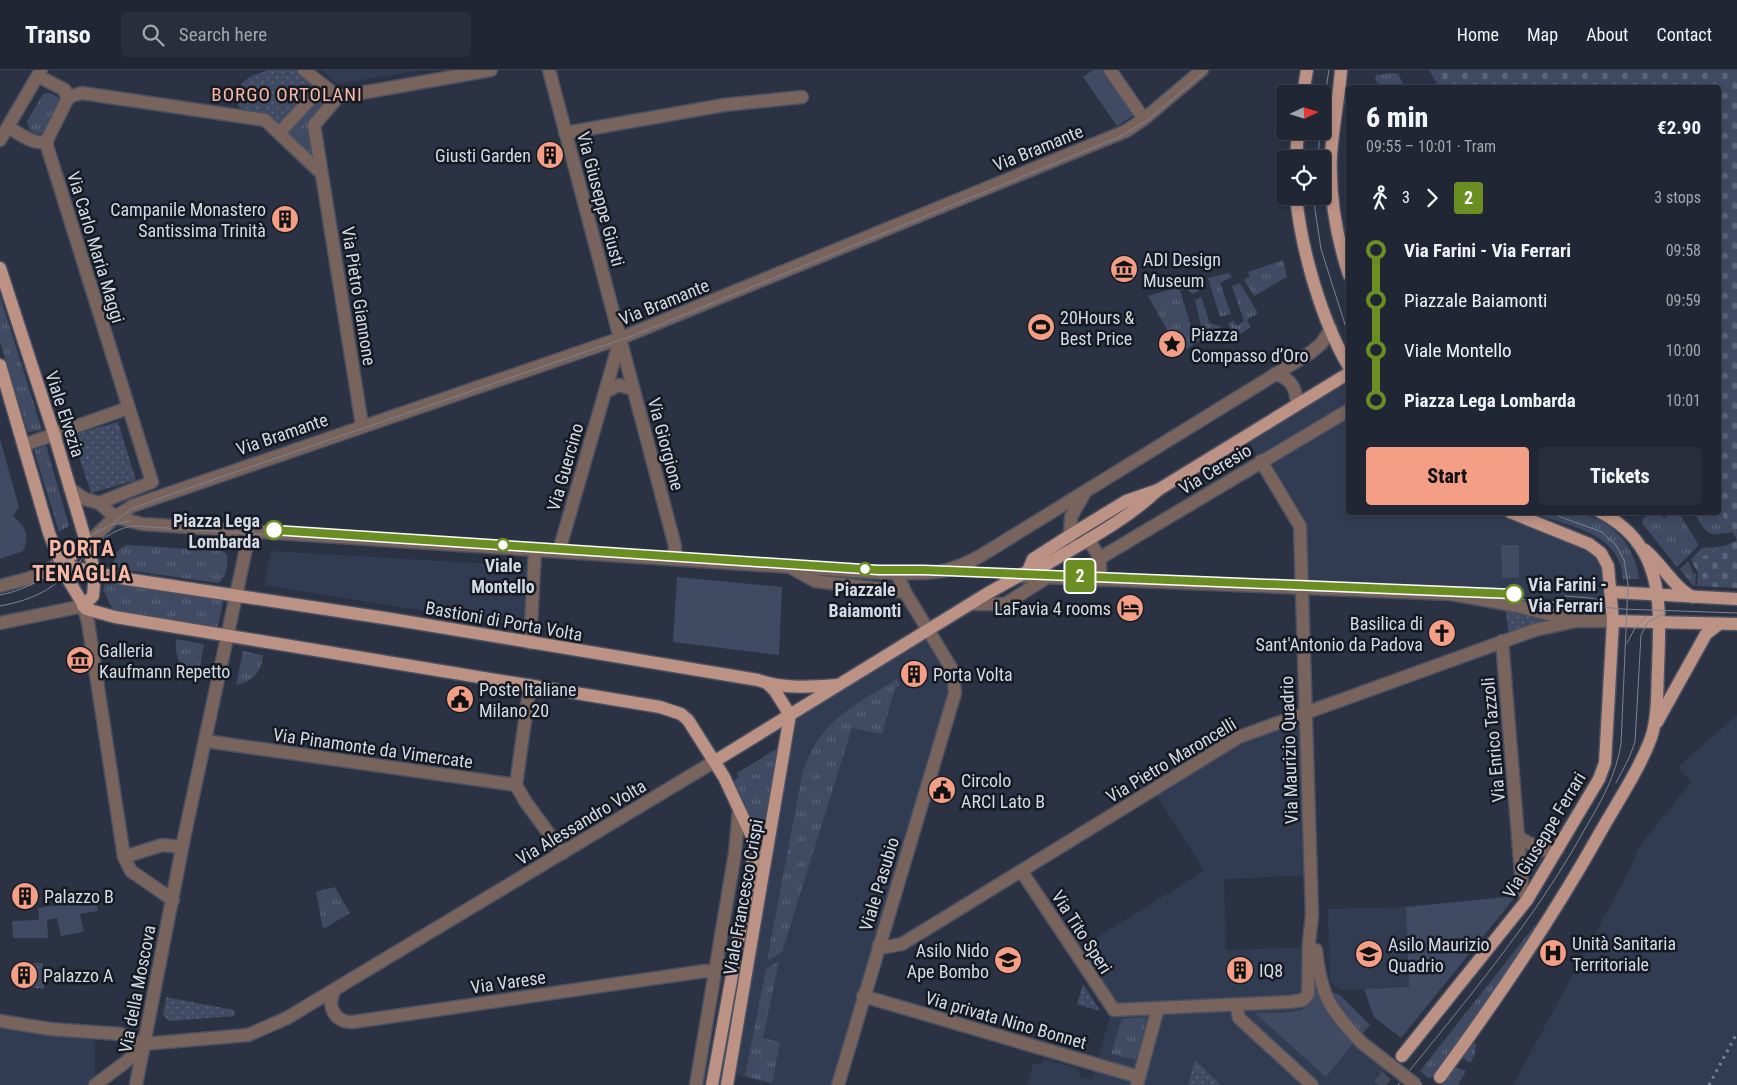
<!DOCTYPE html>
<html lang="en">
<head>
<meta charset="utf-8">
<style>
	:root { --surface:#202633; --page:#282e3b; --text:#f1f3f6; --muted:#a2a5ac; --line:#3d434e; --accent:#f49e86 }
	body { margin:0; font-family:"Roboto Condensed",sans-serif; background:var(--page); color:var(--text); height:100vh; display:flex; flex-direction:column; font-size:19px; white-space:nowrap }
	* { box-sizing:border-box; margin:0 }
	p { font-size:16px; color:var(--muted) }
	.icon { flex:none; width:28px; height:28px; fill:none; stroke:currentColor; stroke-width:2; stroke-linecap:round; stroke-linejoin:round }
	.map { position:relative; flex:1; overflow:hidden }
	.panel { position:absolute; left:1346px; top:15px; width:375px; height:430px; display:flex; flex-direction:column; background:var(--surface); border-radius:5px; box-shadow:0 2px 8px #0003,0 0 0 1px var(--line) }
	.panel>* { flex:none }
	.badge { padding:0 10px; border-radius:4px; font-size:18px; line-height:32px }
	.needle { width:32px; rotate:86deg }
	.tools { position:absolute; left:1276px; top:15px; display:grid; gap:10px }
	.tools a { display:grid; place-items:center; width:55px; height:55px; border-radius:5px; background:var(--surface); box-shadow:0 2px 8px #0003,0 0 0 1px var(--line); font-size:25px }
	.map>.badge { position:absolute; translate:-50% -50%; box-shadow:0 0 0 2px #fff }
	.legs { display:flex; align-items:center; gap:8px; height:55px; padding:0 20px; font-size:16px }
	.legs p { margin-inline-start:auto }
	.head { display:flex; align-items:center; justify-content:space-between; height:85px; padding:0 20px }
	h1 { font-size:28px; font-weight:800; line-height:38px }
	.cta { display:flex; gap:10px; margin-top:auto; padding:10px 20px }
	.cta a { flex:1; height:58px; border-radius:5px; background:var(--accent); color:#111; font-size:20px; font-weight:800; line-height:58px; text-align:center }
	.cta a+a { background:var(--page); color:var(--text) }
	ul { padding:0 20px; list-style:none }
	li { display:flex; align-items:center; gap:18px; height:50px; font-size:19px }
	li i { display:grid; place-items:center; width:8px; height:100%; margin:0 6px; background:currentColor }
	li i::after { content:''; width:12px; height:12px; margin:-6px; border:4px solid; border-radius:50%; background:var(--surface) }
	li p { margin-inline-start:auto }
	li:first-child i { background:linear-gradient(#0000 50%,currentColor 0) }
	li:last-child i { background:linear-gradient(currentColor 50%,#0000 0) }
	header { display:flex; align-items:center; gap:30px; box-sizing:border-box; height:70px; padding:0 25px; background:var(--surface); border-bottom:1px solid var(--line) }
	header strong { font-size:24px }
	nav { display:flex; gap:28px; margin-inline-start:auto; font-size:18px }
	.search { width:350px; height:45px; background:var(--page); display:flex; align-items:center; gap:12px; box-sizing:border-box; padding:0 18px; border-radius:5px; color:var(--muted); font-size:19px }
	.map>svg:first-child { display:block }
	.built { fill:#313c53 }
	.grass { fill:url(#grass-tufts) }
	.cemetery { fill:url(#cemetery-stones) }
	.park { fill:#404b63 }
	.garden { fill:url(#garden-dots) }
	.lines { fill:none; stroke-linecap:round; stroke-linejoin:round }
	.major-tunnel { stroke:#444b5c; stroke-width:12; stroke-dasharray:12 6; stroke-linecap:butt }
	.minor-casing { stroke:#495061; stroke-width:15 }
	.major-casing { stroke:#495061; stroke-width:15 }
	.minor { stroke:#78635d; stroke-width:12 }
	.major { stroke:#bc9285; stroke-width:12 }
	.tram { stroke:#7c8392; stroke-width:1 }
	.rail { stroke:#7c8392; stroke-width:3; stroke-dasharray:2.5 5; stroke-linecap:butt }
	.minor-bridge-casing { stroke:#495061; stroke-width:15; stroke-linecap:butt }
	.minor-bridge { stroke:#78635d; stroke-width:12 }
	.line-1-casing { stroke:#fff; stroke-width:11 }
	.line-1 { stroke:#6b8e23; stroke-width:8 }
	.stop-1-dot { fill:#fff; stroke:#6b8e23; stroke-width:2.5 }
	.labels { text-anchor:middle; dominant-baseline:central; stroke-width:5; stroke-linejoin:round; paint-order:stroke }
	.street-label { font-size:18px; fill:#d5dbe6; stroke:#161a22 }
	.poi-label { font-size:18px; fill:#d5dbe6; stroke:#161a22; text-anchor:start }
	.stop-label { font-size:18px; font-weight:bold; fill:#d5dbe6; stroke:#161a22 }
	.neighbourhood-label { font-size:19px; letter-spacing:1px; fill:#f8b8a5; stroke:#161a22 }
	.district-label { font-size:22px; font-weight:bold; letter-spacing:1px; fill:#f8b8a5; stroke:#161a22 }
</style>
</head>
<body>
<header>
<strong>Transo</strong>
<div class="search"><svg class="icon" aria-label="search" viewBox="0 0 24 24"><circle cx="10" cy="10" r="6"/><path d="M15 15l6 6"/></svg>Search here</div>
<nav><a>Home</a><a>Map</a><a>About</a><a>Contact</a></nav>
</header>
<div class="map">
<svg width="1737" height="1015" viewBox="0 0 1737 1015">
	<defs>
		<pattern id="grass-tufts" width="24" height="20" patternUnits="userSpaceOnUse" patternTransform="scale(1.25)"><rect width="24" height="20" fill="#404b63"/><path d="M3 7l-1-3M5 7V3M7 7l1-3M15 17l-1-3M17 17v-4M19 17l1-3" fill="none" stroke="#5b6479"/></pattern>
		<pattern id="cemetery-stones" width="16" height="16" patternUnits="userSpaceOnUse" patternTransform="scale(1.25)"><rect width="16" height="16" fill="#404b63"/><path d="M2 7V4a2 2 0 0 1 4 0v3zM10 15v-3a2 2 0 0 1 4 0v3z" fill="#5b6479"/></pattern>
		<pattern id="garden-dots" width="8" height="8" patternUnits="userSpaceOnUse" patternTransform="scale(1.25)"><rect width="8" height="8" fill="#404b63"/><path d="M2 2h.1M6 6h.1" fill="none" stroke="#5b6479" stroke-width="1.8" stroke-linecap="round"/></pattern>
	</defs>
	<rect width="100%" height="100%" fill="#2a3244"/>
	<g class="built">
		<path d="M323,0H422L336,14Z"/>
		<path d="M1349,304V442L1506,443L1601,484L1612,535L1593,529L1569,526L1550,528L1302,518L1300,456L1247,368Z"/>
		<path d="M271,481L527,496L523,557L264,515Z"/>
		<path d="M928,560L954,613L837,1015H774L730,1003L791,646Z"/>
		<path d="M1306,643L1311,805L1224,809L1226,880L1316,877L1325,927L1392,998L1378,1015H1027L1033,993L1041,995L1043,989L1077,998L1081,1007L1092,1009L1112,940L1073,882L1204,801L1155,722L1239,667Z"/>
		<path d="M1737,645V1015H1513L1630,799L1639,777L1691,712L1678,697Z"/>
		<path d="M1406,837L1410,918L1340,920L1330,912L1328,839Z"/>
		<path d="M0,949L49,957L95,971V1015H0Z"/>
	</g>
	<g class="grass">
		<path d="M1394,3L1398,4L1405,17H1380L1375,9L1376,5Z"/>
		<path d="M50,23L59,28L60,31L45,62L36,64L29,59L27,51L43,24Z"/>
		<path d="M325,24L333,29L312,53L317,95L287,65V60L321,25Z"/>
		<path d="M1283,190L1287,207L1254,226L1244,210L1250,206L1248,202Z"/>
		<path d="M1229,203L1232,207L1220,213L1231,244L1220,247L1208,208Z"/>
		<path d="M1196,212L1199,221L1192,224L1186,217L1180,220L1193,263L1202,260L1195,230L1201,227L1210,253L1222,257L1180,283L1148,226Z"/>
		<path d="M1240,213L1258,243L1247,250L1251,257L1232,269L1228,261L1231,260L1228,253L1233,251L1237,256L1244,251L1232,216Z"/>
		<path d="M0,226L42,360L28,362L0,272Z"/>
		<path d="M46,375L69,456L59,462L34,380Z"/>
		<path d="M1719,440L1732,462C1707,467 1707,464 1694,443L1719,442Z"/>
		<path d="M1658,442L1664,448L1674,443H1679L1698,474V476L1677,497L1642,453L1643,448Z"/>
		<path d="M1533,443C1546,442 1563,440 1576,443C1611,449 1635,474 1639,509H1623C1620,461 1569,457 1533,443Z"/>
		<path d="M127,475L223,481L227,485C228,494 227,508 218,513L120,499L114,495C113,483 118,479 127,475Z"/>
		<path d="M1727,476L1692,492L1691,489L1702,478Z"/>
		<path d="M1688,491L1694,504L1696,503L1695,516L1692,515L1680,499Z"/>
		<path d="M105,513L224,528L218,556L213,560L114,542L103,520Z"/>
		<path d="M176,569L204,574L198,608C180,599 175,590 176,569Z"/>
		<path d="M243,581L263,585C262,601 253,612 236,615Z"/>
		<path d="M897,609L900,615L895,618L882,664L852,658L782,882L767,891L802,705C817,652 853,636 897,609Z"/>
		<path d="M783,675L763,766L758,762L734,711L738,707L737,703Z"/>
		<path d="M1525,777L1546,783L1528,808Z"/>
		<path d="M335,817L350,843L323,859L316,822Z"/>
		<path d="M1540,849L1543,850L1463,965L1430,1009L1420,1001Z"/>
		<path d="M779,891L763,968L780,972L772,1013L745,1006L766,899Z"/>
		<path d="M1329,921L1340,925L1370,955L1362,964L1337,935Z"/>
		<path d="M1147,947L1136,990L1111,984L1122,949Z"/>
		<path d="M1473,973L1476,974L1475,984L1470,993L1462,987Z"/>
		<path d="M1455,997L1466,1001L1458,1015H1440Z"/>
	</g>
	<g class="cemetery">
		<path d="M1429,0H1737V470L1719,440V18L1447,17L1445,14L1439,17Z"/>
		<path d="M1737,470V518L1697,516L1698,503L1692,492Z"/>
	</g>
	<g class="park">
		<path d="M1093,0H1106L1136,44L1117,56L1083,7Z"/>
		<path d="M0,369L19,437L13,446C25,457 31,464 23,481L0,489Z"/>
		<path d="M1501,475H1519V508H1502Z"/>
		<path d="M677,507L782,517L779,585L673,572Z"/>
		<path d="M1516,826L1401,968L1374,947L1364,919L1409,917L1406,837Z"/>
		<path d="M96,829L98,841L80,844L84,862L61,866L57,848L47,850L48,868H13L12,851L39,850L38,838Z"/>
		<path d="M1315,912L1323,935L1354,972L1326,1007L1255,943C1270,942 1304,947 1311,931C1314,925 1313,918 1315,912Z"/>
	</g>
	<g class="garden">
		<path d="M267,0H299L314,17L279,55L240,38C231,27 240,12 252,6C257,3 262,4 267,0Z"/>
		<path d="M118,352L136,410L91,423L72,365Z"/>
		<path d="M1505,537L1548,549L1509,564Z"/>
		<path d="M28,893H43L44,919L28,917Z"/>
		<path d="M1083,914L1100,941L1077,934Z"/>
		<path d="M166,927L234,940L235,946L169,951L163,945Z"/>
		<path d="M1195,990L1221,1015H1188Z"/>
	</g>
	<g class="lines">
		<path class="major-tunnel" d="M1379,1015L1402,986"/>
		<g class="minor-casing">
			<g id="minor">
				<path d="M304,0L338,27"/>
				<path d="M549,0L675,476L674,489"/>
				<path d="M1110,0L1144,49"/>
				<path d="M38,6L65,20L67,30"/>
				<path d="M8,57C18,62 36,78 47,70"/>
				<path d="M279,63L322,17"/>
				<path d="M565,63L724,35L802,27"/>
				<path d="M0,70L41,0"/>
				<path d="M1275,304C1291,308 1296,318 1297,334"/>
				<path d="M605,322L619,315L633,319"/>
				<path d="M362,355L314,55L338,27L491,0"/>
				<path d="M24,375L128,338"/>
				<path d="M70,419L85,429L99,433L115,447L142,454L883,503C924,503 944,507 982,485L1310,283L1321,274L1331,259"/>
				<path d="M99,433L152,412L47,76V70L67,30L71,26L82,23L265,50L321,103"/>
				<path d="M1070,466L1071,447L1084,424"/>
				<path d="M1088,469L1100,488V510"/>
				<path d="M87,474L115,447L132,436L621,268L1126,61L1144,49L1202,0"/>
				<path d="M559,481L620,270"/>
				<path d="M1100,488L1349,340"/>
				<path d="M790,497L815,511L905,522"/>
				<path d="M1019,506L1451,524L1513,535L1573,550"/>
				<path d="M0,516L30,508L60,494"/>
				<path d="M971,534H1005L1048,507"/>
				<path d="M0,553L83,536L88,552L124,787L131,801L173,830"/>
				<path d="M1502,571L1522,815L1527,830"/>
				<path d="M530,573L535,480"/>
				<path d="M530,615L516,715L525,731L563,783"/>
				<path d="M205,671L516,715"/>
				<path d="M1518,767L1542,780L1558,779"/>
				<path d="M124,787L162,775L182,777"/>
				<path d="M1022,802L1114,940L1289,932L1303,930L1308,924L1309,872L1312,845L1300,456L1261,391"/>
				<path d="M879,875L886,877L902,874L1239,667L1535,560L1576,551H1613"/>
				<path d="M1316,880C1321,927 1330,939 1362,973"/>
				<path d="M335,920C326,935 334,953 353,952L705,901L714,902"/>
				<path d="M863,926L1139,1007"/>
				<path d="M1236,935L1239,948L1312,1015"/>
				<path d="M0,951L50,959L120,964L143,974"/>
				<path d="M143,974L248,965L287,948L715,691"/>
				<path d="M95,1015L127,991L143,974"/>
				<path d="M136,1015L184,768L250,460"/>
				<path d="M696,1015L735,783L739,740"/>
				<path d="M838,1015L955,623L953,601L905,522L897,503"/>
				<path d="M1137,1015L1158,938"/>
			</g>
		</g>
		<g class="major-casing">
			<g id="major">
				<path d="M1341,0C1339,28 1333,56 1331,84C1329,126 1336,165 1349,205"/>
				<path d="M1303,24L1307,0"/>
				<path d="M1296,89L1298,61"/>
				<path d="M1296,126C1301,179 1322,252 1349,297"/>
				<path d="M0,198L54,364L95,502L93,526L83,536"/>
				<path d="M0,295L49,463L66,506L86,539L115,547L660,637L681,644L688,650L724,707L754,771L755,779L712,1015"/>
				<path d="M1645,480C1661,493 1676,520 1693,527"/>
				<path d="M60,494L120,508L391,549L758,610C782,619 812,617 837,615"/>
				<path d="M60,494L87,474"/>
				<path d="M1028,501L1033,489L1072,464L1126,431L1158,420L1349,303"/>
				<path d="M1612,522L1737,529"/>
				<path d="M1613,551L1737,554"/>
				<path d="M767,613L775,621L790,645"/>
				<path d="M1657,652L1706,564L1719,554"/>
				<path d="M715,691L988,523L1028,501L1037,500C1078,475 1123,453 1158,420"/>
				<path d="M1402,986L1527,830L1599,709L1605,693L1613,551L1608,496L1601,483L1589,474L1510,442"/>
				<path d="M1440,1007C1498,928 1553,847 1601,761C1618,731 1639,700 1651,668C1658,647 1657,623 1658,600C1660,538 1666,475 1600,442"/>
				<path d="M727,1015L790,645"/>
			</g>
		</g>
		<use href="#minor" class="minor"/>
		<use href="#major" class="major"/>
		<g class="tram">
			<path d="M1322,44L1329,0"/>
			<path d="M1318,89L1320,61"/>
			<path d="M1313,126L1321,179L1349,267"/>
			<path d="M113,453L131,439L169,425L632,266L1119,67L1149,49L1207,0"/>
			<path d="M95,464L110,455L130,451"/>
			<path d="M0,525C43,517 69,488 99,459"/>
			<path d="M1565,526L1590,528L1607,532"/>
			<path d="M0,536C22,532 43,525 60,510C83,492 103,458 135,456L882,505H936L1531,530L1622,539L1737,543"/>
			<path d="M1627,573L1635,558L1647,546"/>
			<path d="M1616,713L1629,688L1635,672L1641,565L1648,552L1666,543"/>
			<path d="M1398,1015C1464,933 1535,850 1586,757C1602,730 1616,705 1621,674L1628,514L1624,490L1616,475L1602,462L1547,442"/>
		</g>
		<path class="rail" d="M1709,1015L1737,963"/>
		<g class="minor-bridge-casing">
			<path id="minor-bridge" d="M1362,973L1416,1015"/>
		</g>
		<use href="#minor-bridge" class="minor-bridge"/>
	</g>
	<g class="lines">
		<g class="line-1-casing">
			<path id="line-1" d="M274,460L878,500H924L1514,524"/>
		</g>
		<use href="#line-1" class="line-1"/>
	</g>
	<defs>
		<g id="building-disc" transform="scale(1.4375)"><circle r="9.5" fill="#f49e86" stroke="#161a22"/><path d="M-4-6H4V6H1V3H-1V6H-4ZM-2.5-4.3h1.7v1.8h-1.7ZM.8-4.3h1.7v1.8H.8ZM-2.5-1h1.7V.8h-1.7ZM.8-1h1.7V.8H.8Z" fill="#111"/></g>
		<g id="museum-disc" transform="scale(1.4375)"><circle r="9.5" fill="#f49e86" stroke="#161a22"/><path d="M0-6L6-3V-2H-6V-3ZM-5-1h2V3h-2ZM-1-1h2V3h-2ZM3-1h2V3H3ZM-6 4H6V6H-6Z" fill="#111"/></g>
		<g id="stadium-disc" transform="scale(1.4375)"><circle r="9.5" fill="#f49e86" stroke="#161a22"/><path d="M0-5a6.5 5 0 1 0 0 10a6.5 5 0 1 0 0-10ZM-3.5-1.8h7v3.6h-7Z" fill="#111"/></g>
		<g id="sight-disc" transform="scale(1.4375)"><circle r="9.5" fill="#f49e86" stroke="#161a22"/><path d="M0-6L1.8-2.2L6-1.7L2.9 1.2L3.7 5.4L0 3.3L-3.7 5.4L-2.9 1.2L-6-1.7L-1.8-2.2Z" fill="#111"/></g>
		<g id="hotel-disc" transform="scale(1.4375)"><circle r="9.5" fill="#f49e86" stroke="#161a22"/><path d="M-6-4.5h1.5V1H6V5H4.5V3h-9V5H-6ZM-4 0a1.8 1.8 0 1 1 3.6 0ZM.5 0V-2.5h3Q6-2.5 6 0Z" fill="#111"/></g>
		<g id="church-disc" transform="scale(1.4375)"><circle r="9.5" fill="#f49e86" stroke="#161a22"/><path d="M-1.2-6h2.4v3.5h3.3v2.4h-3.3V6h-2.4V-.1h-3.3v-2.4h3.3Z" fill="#111"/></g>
		<g id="civic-disc" transform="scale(1.4375)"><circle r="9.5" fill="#f49e86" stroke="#161a22"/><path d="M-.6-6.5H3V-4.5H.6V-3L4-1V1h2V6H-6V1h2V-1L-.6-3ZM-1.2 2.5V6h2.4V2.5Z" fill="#111"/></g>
		<g id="hospital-disc" transform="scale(1.4375)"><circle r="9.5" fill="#f49e86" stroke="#161a22"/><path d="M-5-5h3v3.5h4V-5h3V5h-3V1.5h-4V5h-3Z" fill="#111"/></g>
		<g id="school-disc" transform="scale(1.4375)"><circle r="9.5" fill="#f49e86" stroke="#161a22"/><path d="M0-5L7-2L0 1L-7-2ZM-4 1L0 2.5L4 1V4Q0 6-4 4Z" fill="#111"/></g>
	</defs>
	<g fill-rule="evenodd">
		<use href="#building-disc" x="550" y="85"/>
		<use href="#building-disc" x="285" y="149"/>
		<use href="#museum-disc" x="1124" y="199"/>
		<use href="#stadium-disc" x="1041" y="257"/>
		<use href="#sight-disc" x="1172" y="274"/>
		<use href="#hotel-disc" x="1130" y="538"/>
		<use href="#church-disc" x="1442" y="563"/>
		<use href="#museum-disc" x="80" y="590"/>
		<use href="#building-disc" x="914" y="604"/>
		<use href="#civic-disc" x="460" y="629"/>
		<use href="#civic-disc" x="942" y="720"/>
		<use href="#building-disc" x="25" y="826"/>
		<use href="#hospital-disc" x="1553" y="883"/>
		<use href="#school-disc" x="1369" y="884"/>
		<use href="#school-disc" x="1008" y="890"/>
		<use href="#building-disc" x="1240" y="900"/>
		<use href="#building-disc" x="24" y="905"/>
	</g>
	<g class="stop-1-dot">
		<circle cx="274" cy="460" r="9"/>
		<circle cx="503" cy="475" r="6"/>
		<circle cx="865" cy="499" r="6"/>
		<circle cx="1514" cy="524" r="9"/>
	</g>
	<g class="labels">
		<g class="street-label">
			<text transform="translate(1038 78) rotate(-22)">Via Bramante</text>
			<text transform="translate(601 129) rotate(75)">Via Giuseppe Giusti</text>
			<text transform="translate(96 177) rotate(73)">Via Carlo Maria Maggi</text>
			<text transform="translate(359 226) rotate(81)">Via Pietro Giannone</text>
			<text transform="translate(664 232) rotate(-22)">Via Bramante</text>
			<text transform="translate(65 344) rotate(72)">Viale Elvezia</text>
			<text transform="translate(282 364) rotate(-19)">Via Bramante</text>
			<text transform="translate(666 374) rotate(75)">Via Giorgione</text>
			<text transform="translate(565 397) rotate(-74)">Via Guercino</text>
			<text transform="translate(1215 399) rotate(-31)">Via Ceresio</text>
			<text transform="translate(504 551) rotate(10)">Bastioni di Porta Volta</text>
			<text transform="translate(1493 670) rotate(-95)">Via Enrico Tazzoli</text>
			<text transform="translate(373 678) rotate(8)">Via Pinamonte da Vimercate</text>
			<text transform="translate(1289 680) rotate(-92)">Via Maurizio Quadrio</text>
			<text transform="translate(1171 690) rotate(-31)">Via Pietro Maroncelli</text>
			<text transform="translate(581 752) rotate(-31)">Via Alessandro Volta</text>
			<text transform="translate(1544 765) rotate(-59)">Via Giuseppe Ferrari</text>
			<text transform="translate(879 814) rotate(-73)">Viale Pasubio</text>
			<text transform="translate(743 827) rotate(-80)">Viale Francesco Crispi</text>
			<text transform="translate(1082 862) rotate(57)">Via Tito Speri</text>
			<text transform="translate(508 912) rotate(-8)">Via Varese</text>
			<text transform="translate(137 919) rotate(-79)">Via della Moscova</text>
			<text transform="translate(1006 950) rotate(16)">Via privata Nino Bonnet</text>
		</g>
		<g class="poi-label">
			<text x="531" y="85" text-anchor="end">Giusti Garden</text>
			<text x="266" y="139" text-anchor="end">Campanile Monastero<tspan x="266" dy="21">Santissima Trinità</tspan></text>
			<text x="1143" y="189">ADI Design<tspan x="1143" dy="21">Museum</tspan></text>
			<text x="1060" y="247">20Hours &amp;<tspan x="1060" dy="21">Best Price</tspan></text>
			<text x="1191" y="264">Piazza<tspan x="1191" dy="21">Compasso d’Oro</tspan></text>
			<text x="1111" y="538" text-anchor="end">LaFavia 4 rooms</text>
			<text x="1423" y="553" text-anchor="end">Basilica di<tspan x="1423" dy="21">Sant'Antonio da Padova</tspan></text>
			<text x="99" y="580">Galleria<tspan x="99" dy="21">Kaufmann Repetto</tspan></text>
			<text x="933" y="604">Porta Volta</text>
			<text x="479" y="619">Poste Italiane<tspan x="479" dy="21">Milano 20</tspan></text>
			<text x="961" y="710">Circolo<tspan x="961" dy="21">ARCI Lato B</tspan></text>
			<text x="44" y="826">Palazzo B</text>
			<text x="1572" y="873">Unità Sanitaria<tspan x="1572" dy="21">Territoriale</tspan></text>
			<text x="1388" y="874">Asilo Maurizio<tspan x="1388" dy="21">Quadrio</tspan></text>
			<text x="989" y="880" text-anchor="end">Asilo Nido<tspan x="989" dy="21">Ape Bombo</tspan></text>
			<text x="1259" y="900">IQ8</text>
			<text x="43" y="905">Palazzo A</text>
		</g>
		<g class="stop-label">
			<text x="260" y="450" text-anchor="end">Piazza Lega<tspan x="260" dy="21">Lombarda</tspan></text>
			<text x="503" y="495">Viale<tspan x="503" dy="21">Montello</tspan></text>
			<text x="1528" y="514" text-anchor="start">Via Farini -<tspan x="1528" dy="21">Via Ferrari</tspan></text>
			<text x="865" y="519">Piazzale<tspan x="865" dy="21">Baiamonti</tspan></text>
		</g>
		<g class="neighbourhood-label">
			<text x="287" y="24">BORGO ORTOLANI</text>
		</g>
		<g class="district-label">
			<text x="82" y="478">PORTA<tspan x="82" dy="25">TENAGLIA</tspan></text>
		</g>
	</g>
</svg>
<div class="tools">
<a><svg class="needle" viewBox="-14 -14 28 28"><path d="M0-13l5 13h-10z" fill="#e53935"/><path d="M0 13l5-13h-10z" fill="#a2a5ac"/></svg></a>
<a><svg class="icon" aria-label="locate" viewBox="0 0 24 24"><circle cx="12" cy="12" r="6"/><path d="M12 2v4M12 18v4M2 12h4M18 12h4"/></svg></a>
</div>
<b class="badge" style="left:1080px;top:506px;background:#6b8e23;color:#fff">2</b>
<section class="panel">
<div class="head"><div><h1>6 min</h1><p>09:55 – 10:01 · Tram</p></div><b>€2.90</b></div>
<div class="legs"><svg class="icon" aria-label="walk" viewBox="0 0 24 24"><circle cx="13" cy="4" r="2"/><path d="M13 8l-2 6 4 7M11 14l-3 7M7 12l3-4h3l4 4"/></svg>3<svg class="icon" aria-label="forward" viewBox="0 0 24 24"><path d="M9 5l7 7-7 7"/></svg><b class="badge" style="background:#6b8e23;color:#fff">2</b><p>3 stops</p></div>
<ul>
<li><i style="color:#6b8e23"></i><b>Via Farini - Via Ferrari</b><p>09:58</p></li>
<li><i style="color:#6b8e23"></i><span>Piazzale Baiamonti</span><p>09:59</p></li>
<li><i style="color:#6b8e23"></i><span>Viale Montello</span><p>10:00</p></li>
<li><i style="color:#6b8e23"></i><b>Piazza Lega Lombarda</b><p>10:01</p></li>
</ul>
<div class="cta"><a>Start</a><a>Tickets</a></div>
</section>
</div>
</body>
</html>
